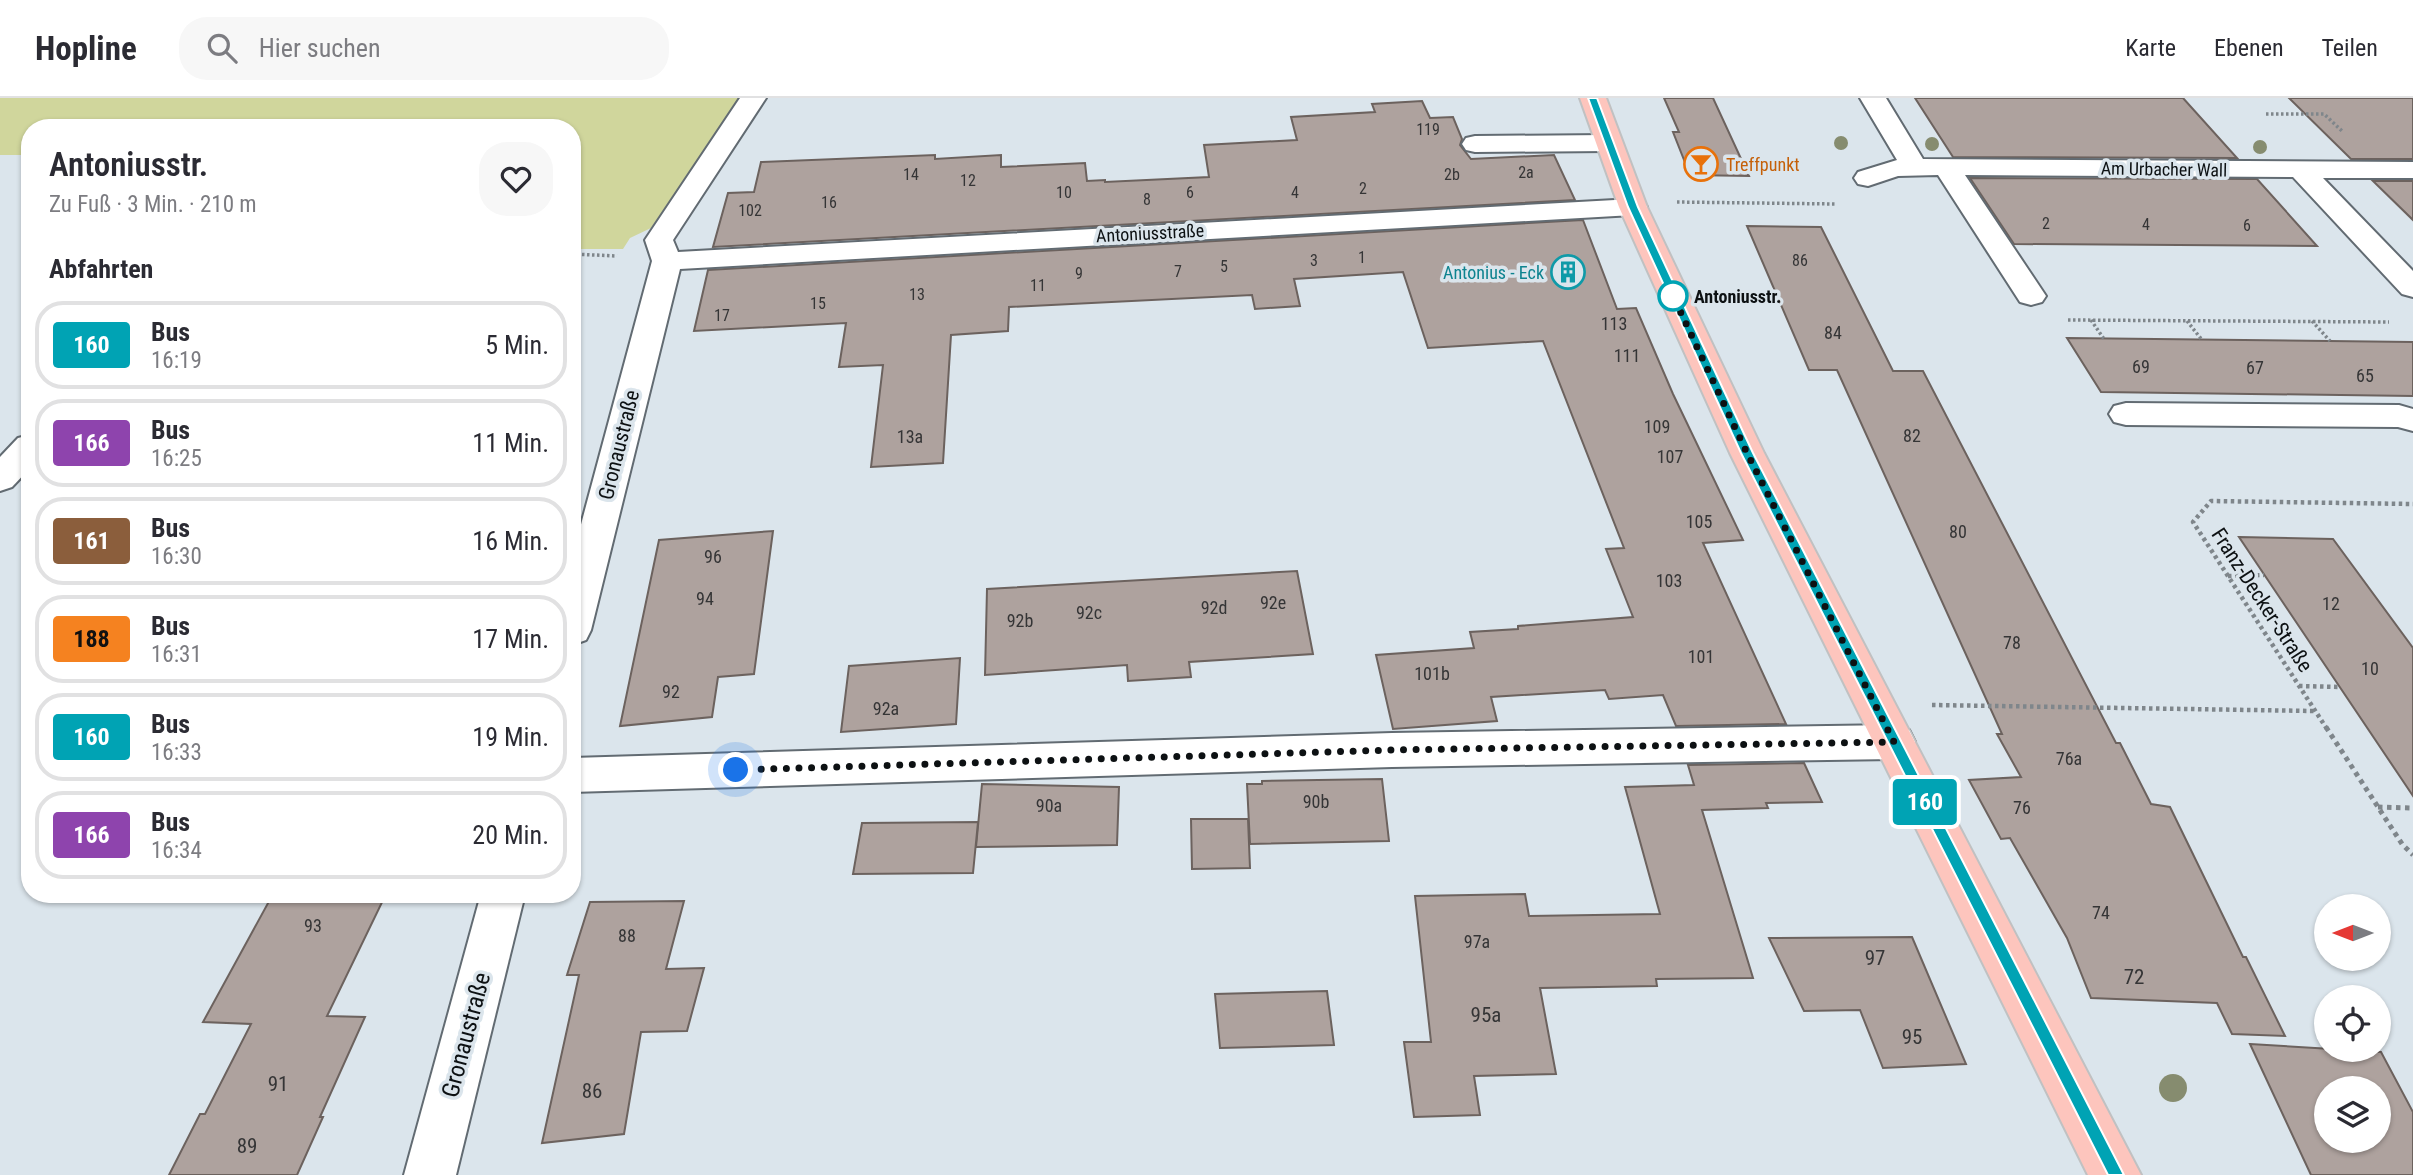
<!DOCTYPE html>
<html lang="de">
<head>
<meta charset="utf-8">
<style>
	:root { --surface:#fff; --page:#f7f7f7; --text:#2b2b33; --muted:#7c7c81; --line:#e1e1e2 }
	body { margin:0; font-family:"Roboto Condensed",sans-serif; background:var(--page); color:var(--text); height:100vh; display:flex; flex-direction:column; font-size:26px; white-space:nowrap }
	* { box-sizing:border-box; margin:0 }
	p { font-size:23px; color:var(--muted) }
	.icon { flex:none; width:38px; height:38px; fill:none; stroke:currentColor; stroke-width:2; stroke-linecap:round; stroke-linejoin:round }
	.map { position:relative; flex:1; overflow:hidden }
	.panel { position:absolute; left:21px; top:21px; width:560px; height:784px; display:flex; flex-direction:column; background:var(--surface); border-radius:28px; box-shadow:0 2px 5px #0004 }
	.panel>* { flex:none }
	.badge { padding:0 14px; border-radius:5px; font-size:24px; line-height:46px }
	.needle { width:46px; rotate:270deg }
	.fabs { position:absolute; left:2314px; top:796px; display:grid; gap:14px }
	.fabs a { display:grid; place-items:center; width:77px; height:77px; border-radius:50%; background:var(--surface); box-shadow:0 2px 5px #0004; font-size:35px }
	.you { position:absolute; width:35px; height:35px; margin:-18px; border:5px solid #fff; border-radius:50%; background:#1a73e8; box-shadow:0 0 0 10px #1a73e833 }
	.map>.badge { position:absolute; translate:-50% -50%; box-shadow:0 0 0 4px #fff }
	h2 { padding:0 28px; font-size:26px; line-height:63px }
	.round { display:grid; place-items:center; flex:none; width:74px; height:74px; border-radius:28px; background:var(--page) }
	.headline { display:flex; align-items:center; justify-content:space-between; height:119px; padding:0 28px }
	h1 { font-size:33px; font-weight:600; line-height:52px }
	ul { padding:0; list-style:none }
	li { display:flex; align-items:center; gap:21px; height:88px; margin:0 14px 10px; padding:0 14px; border:4px solid var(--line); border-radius:28px }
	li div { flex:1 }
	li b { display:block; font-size:26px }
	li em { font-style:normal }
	li .badge { min-width:77px; font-weight:700; text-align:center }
	header { display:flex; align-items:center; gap:42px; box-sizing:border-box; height:98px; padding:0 35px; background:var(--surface); border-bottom:2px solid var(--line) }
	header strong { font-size:33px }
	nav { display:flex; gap:38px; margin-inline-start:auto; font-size:24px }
	.search { width:490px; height:63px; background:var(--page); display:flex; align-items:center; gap:18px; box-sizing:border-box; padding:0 24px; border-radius:28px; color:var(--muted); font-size:26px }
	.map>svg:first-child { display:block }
	.green { fill:#d0d69c }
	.building { fill:#aea29e; stroke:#6c625e; stroke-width:2; fill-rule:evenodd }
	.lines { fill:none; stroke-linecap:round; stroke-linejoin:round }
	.minor-casing { stroke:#626b72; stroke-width:4 }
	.major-casing { stroke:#c0c1c2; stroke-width:4 }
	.path-far2 { stroke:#7f868b; stroke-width:3.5; stroke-dasharray:2.5 2.5; stroke-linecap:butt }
	.path-far1 { stroke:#7f868b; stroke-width:4.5; stroke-dasharray:3.5 3.5; stroke-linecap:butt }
	.path { stroke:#7f868b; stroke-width:5; stroke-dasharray:4.5 4.5; stroke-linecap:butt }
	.minor { fill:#fff; fill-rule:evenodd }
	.major { fill:#fdc5bd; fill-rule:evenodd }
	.tree { fill:#868c6f }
	.line { fill:#00a3b4; stroke:#fff; stroke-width:2 }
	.walk { stroke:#0d1113; stroke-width:7; stroke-dasharray:0 12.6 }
	.stop-dot { fill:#fff; stroke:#00a3b4; stroke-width:3.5 }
	.labels { text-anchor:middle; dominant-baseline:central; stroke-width:7; stroke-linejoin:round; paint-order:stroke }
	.far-number-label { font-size:16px; fill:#353536 }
	.far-food-label { font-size:18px; fill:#c56008; stroke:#dbe5ec; text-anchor:start }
	.far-street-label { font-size:18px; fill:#0d1113; stroke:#dbe5ec }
	.far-culture-label { font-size:18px; fill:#0d838f; stroke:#dbe5ec; text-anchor:end }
	.far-stop-label { font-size:18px; font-weight:bold; fill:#0d1113; stroke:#dbe5ec; text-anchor:start }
	.number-label { font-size:18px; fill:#353536 }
	.street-label { font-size:21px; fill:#0d1113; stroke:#dbe5ec }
	.near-number-label { font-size:21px; fill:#353536 }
	.near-street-label { font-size:24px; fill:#0d1113; stroke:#dbe5ec }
</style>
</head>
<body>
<header>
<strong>Hopline</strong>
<div class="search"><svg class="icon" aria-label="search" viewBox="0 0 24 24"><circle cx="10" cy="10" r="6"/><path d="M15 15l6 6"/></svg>Hier suchen</div>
<nav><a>Karte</a><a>Ebenen</a><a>Teilen</a></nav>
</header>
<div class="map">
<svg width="2413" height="1077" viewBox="0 0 2413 1077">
	<rect width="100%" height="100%" fill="#dbe5ec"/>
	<path class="green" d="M0,0H741L651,130L630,140L623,151H572V30H30V57H0Z"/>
	<g class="building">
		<path d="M1664,0H1713L1749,78L1690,77L1673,34H1679Z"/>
		<path d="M1915,0H2183L2237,60L1953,59Z"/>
		<path d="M2289,0H2413V61H2351Z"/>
		<path d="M1422,3L1430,20L1453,19L1462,41L1460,47L1471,61L1554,57L1575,102L713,149L728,95L754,94L761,64L935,57V61L1001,57V69L1085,65L1087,83L1105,82V84L1209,79L1204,47L1297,42L1291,19L1375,14L1372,6Z"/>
		<path d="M1970,80L2257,81L2317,148L2014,146Z"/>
		<path d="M2373,83H2413V122Z"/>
		<path d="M1583,122L1617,211L1636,210L1673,296L1743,442L1703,445L1786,626L1676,628L1663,597L1609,601L1605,592L1491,599L1497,623L1393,631L1376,557L1474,550L1470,534L1518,531V528L1633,519L1606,451L1624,450L1543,243L1428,250L1403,174L1294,181L1300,208L1255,211L1252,197L1009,209L1008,233L951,237L943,365L871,369L883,267L839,269L846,225L694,233L708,172Z"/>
		<path d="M1747,128L1821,129L1893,273H1923L2116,645H2120L2151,706L2170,709L2243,859H2246L2285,938L2232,936L2217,905L2091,900L2067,840L2010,740L2001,741L1969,682L2021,679L1997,636H2002L1837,272H1809Z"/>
		<path d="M2067,240L2413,244V298L2101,294Z"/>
		<path d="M773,433L754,576L718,579L712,619L620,628L659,442Z"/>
		<path d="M2239,439L2333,441L2413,550V698Z"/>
		<path d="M1297,473L1313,556L1189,564L1191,579L1128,583L1127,567L985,577L987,491Z"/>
		<path d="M960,560L956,626L841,634L849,568Z"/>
		<path d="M1804,665L1822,704L1766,705L1768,710L1702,712L1753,880L1656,881L1657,888L1540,890L1556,976L1474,978L1480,1017L1414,1019L1404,944H1431L1415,798L1525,796L1529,818L1660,816L1625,689L1694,687L1688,667Z"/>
		<path d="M1382,681L1389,743L1250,746L1247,686H1262V683Z"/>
		<path d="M982,686L1119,689L1117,747L976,749Z"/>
		<path d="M1191,721H1248L1250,770L1192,771Z"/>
		<path d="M978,724L973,775L853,776L862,725Z"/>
		<path d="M273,796H386L327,918L365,919L320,1019H323L297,1077H169L200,1016H205L251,926L203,924Z"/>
		<path d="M684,803L666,871L704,870L687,933L641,934L624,1036L542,1045L579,877H567L590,804Z"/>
		<path d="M1912,839L1966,966L1883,970L1860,912L1804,913L1769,840Z"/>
		<path d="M1327,893L1334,947L1220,950L1215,896Z"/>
		<path d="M2250,946L2381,954L2413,1014V1077H2311ZM2326,990H2378V1043H2326Z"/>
	</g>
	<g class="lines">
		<g class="minor-casing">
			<g id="minor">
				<path d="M740,0H766L673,142L678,154L1633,101L1643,103L1647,109L1643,115L1633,117L680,171L591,532L586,542L572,547V460L652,163L645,142Z"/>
				<path d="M1860,0H1886L1923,61L2413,64V80H2323L2413,173V199L2402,196L2293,79L1965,77L2046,198L2042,204L2031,207L2020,204L1938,77L1898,78L1868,88L1858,86L1854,80L1858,74L1897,62Z"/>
				<path d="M1608,37L1617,39L1621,45L1617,51L1608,53L1475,54L1466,52L1462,46L1466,40L1475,38Z"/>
				<path d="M2126,305L2399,307L2413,311V333L2398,329L2126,327L2114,324L2109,316L2114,308Z"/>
				<path d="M30,337V370L12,389L0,393V359L18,340Z"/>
				<path d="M1894,627L1909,632L1915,644L1909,656L1894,661L1392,669L572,694V660L1392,635Z"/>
				<path d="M481,796H525L456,1077H404Z"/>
			</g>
		</g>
		<g class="major-casing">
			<path id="major" d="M1580,0H1606L1647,109L1764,355L2141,1077H2088L1730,355L1619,109Z"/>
		</g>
		<g class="path-far2">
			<path d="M2266,16H2324L2342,33"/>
			<path d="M1677,104L1836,106"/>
			<path d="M572,156L617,158"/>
			<path d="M2068,222L2389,224"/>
			<path d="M2091,222L2104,241"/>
			<path d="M2187,223L2202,242"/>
			<path d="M2312,223L2330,243"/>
		</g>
		<g class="path-far1">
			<path d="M2228,478L2264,477"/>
			<path d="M2299,588L2340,589"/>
			<path d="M1932,607L2314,613"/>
			<path d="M2327,631L2193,424L2211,403L2413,406"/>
		</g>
		<g class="path">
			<path d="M2326,629L2402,746L2413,757"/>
			<path d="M2378,709L2413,710"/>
		</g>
		<use href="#minor" class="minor"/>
		<use href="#major" class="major"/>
	</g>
	<g class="tree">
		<circle cx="1841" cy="45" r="7"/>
		<circle cx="1932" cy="46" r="7"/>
		<circle cx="2260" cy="49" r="7"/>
		<circle cx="2173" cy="990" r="14"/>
	</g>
	<path class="line" d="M1588,0H1597L1638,109L1753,355L2121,1071L2124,1077H2108L1741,355L1628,109Z"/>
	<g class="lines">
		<path class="walk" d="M736,672L1392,652L1894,644L1747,355L1673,198"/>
	</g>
	<defs>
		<g id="bar-ring" transform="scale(1.75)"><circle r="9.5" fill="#dbe5ec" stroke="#e8710a" stroke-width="1.5"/><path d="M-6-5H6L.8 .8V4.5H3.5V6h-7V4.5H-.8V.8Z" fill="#e8710a"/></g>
		<g id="building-ring" transform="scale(1.75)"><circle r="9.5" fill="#dbe5ec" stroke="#0f9aa8" stroke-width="1.5"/><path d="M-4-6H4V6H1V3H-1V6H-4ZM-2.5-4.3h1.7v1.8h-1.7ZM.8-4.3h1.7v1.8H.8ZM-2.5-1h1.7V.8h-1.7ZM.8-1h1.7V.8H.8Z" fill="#0f9aa8"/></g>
	</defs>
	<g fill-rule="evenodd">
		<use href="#bar-ring" x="1701" y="66"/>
		<use href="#building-ring" x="1568" y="174"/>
	</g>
	<circle class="stop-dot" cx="1673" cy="198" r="14"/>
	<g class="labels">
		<g class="far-number-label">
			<text x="1428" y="31">119</text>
			<text x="1526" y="74">2a</text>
			<text x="911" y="76">14</text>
			<text x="1452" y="76">2b</text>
			<text x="968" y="82">12</text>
			<text x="1363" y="90">2</text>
			<text x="1064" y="94">10</text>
			<text x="1190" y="94">6</text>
			<text x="1295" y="94">4</text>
			<text x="1147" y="101">8</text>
			<text x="829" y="104">16</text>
			<text x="750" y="112">102</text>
			<text x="2046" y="125">2</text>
			<text x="2146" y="126">4</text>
			<text x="2247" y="127">6</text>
			<text x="1362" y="159">1</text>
			<text x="1314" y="162">3</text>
			<text x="1800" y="162">86</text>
			<text x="1224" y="168">5</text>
			<text x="1178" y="173">7</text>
			<text x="1079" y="175">9</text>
			<text x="1038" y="187">11</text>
			<text x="917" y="196">13</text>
			<text x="818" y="205">15</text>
			<text x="722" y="217">17</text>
		</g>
		<g class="far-food-label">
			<text x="1726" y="66">Treffpunkt</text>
		</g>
		<g class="far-street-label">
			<text transform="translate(2164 71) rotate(1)">Am Urbacher Wall</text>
			<text transform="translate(1150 135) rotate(-3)">Antoniusstraße</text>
		</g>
		<g class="far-culture-label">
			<text x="1544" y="174">Antonius - Eck</text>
		</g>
		<g class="far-stop-label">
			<text x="1694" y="198">Antoniusstr.</text>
		</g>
		<g class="number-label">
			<text x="1614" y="225">113</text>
			<text x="1833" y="234">84</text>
			<text x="1627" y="257">111</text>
			<text x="2141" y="268">69</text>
			<text x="2255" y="269">67</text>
			<text x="2365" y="277">65</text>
			<text x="1657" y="328">109</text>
			<text x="1912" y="337">82</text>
			<text x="910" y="338">13a</text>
			<text x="1670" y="358">107</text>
			<text x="1699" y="423">105</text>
			<text x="1958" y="433">80</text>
			<text x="713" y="458">96</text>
			<text x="1669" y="482">103</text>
			<text x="705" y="500">94</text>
			<text x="1273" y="504">92e</text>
			<text x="2331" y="505">12</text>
			<text x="1214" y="509">92d</text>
			<text x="1089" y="514">92c</text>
			<text x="1020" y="522">92b</text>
			<text x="2012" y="544">78</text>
			<text x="1701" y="558">101</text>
			<text x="2370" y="570">10</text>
			<text x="1432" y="575">101b</text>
			<text x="671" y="593">92</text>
			<text x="886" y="610">92a</text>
			<text x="2069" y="660">76a</text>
			<text x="1316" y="703">90b</text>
			<text x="1049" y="707">90a</text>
			<text x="2022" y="709">76</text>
			<text x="2101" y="814">74</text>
			<text x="313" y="827">93</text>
			<text x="627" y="837">88</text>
			<text x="1477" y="843">97a</text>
		</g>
		<g class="street-label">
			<text transform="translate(619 347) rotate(-76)">Gronaustraße</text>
			<text transform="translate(2262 502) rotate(57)">Franz-Decker-Straße</text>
		</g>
		<g class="near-number-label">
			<text x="1875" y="860">97</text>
			<text x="2134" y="879">72</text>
			<text x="1486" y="917">95a</text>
			<text x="1912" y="939">95</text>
			<text x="278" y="986">91</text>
			<text x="592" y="993">86</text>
			<text x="247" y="1048">89</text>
		</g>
		<g class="near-street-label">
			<text transform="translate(466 937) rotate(-75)">Gronaustraße</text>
		</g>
	</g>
</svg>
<div class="fabs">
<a><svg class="needle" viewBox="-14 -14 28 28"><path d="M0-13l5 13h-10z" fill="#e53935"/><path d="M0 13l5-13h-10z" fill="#7c7c81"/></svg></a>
<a><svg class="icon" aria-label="locate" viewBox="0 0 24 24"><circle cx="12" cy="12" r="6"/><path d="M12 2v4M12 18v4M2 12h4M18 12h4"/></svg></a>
<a><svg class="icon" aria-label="layers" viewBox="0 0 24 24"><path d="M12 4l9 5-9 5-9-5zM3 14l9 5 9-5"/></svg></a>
</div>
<div class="you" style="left:736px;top:672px"></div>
<b class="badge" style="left:1925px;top:704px;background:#00a3b4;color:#fff">160</b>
<section class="panel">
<div class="headline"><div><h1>Antoniusstr.</h1><p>Zu Fuß · 3 Min. · 210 m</p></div><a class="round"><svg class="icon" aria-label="heart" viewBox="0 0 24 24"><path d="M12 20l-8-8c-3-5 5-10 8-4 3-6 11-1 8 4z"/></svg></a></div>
<h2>Abfahrten</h2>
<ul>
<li><span class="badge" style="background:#00a3b4;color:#fff">160</span><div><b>Bus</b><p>16:19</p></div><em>5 Min.</em></li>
<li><span class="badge" style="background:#8e44ad;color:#fff">166</span><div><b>Bus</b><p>16:25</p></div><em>11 Min.</em></li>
<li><span class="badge" style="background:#8b5e3c;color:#fff">161</span><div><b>Bus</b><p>16:30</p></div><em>16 Min.</em></li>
<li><span class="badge" style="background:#f58220;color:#111">188</span><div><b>Bus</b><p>16:31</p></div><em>17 Min.</em></li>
<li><span class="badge" style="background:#00a3b4;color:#fff">160</span><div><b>Bus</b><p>16:33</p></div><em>19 Min.</em></li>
<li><span class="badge" style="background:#8e44ad;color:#fff">166</span><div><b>Bus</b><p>16:34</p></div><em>20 Min.</em></li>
</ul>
</section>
</div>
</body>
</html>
